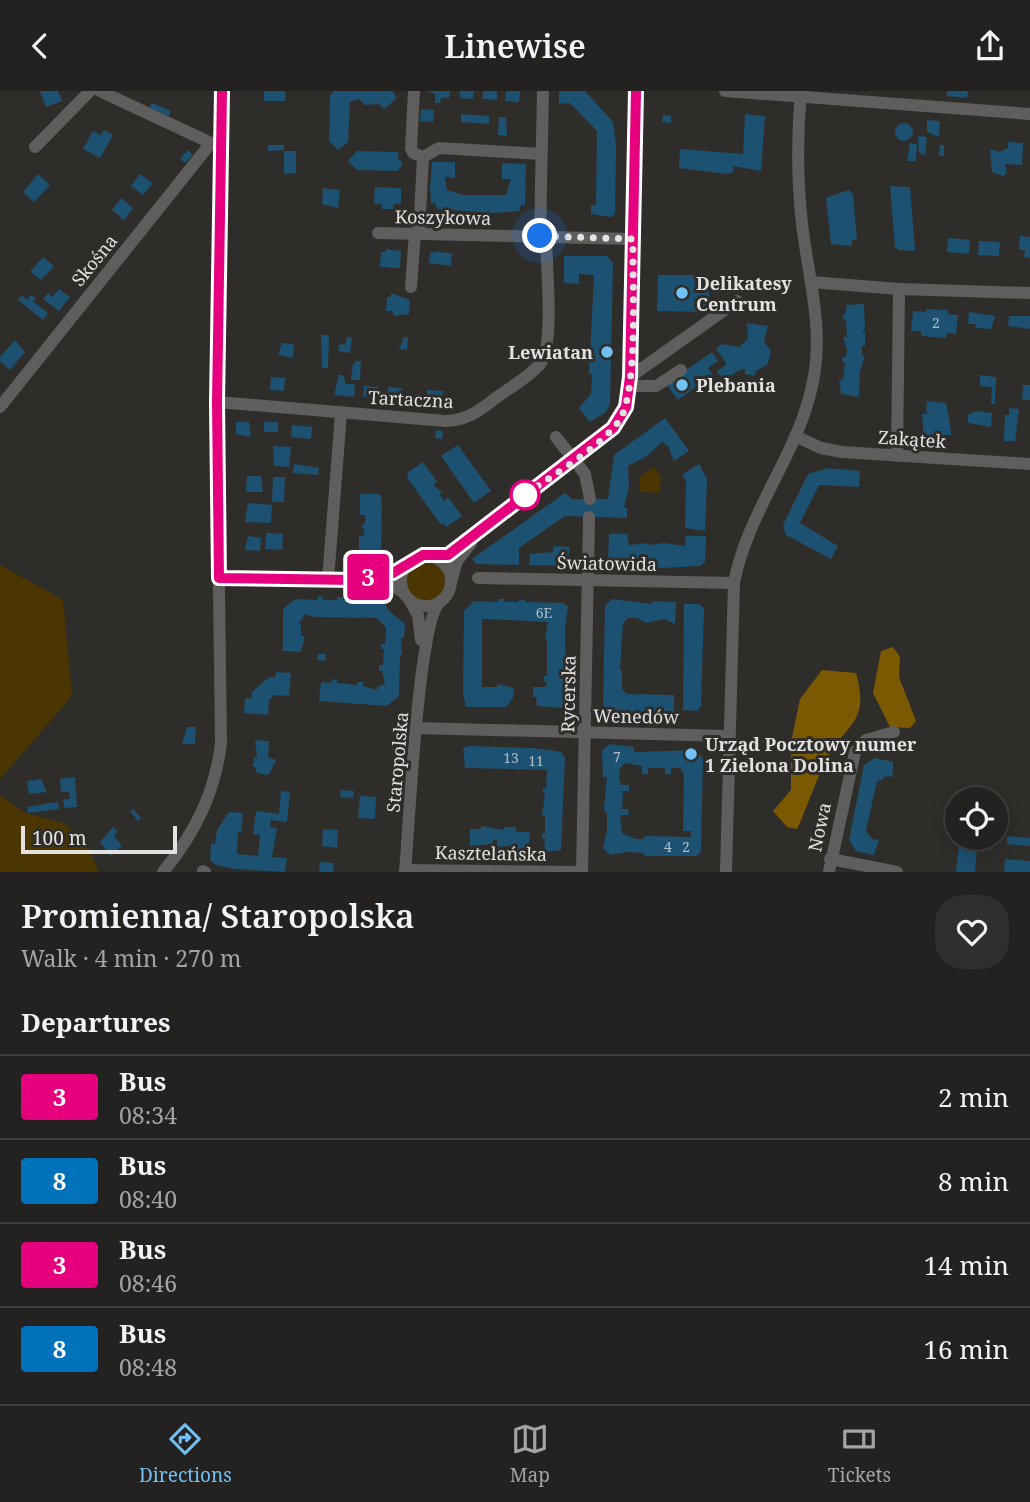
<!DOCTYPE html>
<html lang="en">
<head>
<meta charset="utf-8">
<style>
	:root { --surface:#232220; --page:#2f2f2d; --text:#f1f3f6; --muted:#a3a4a5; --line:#403f3e; --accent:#72c1f5 }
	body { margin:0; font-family:"Noto Serif",serif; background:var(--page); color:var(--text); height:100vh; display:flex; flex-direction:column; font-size:26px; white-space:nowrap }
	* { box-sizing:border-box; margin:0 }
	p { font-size:23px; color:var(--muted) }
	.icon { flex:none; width:38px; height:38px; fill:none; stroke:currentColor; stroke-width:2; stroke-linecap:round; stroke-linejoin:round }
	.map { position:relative; height:781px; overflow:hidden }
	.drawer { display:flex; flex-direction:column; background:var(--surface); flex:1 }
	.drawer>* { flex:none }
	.badge { padding:0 14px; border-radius:5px; font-size:24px; line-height:46px }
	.fabs { position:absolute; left:945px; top:696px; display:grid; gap:14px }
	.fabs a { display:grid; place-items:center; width:63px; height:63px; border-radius:50%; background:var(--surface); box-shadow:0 4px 18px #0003,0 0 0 2px var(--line); font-size:35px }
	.scale { position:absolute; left:21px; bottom:18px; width:156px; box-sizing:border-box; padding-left:7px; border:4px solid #e3e2e0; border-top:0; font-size:19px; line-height:24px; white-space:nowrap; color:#e3e2e0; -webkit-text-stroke:5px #2f2d2a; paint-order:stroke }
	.you { position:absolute; width:35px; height:35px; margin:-18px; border:5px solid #fff; border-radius:50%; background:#1a73e8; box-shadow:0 0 0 10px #1a73e833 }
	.map>.badge { position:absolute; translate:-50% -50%; box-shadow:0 0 0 4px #fff }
	h2 { padding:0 21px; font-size:26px; line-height:63px }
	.round { display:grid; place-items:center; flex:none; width:74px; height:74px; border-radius:28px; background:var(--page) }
	.head { display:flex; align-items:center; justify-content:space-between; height:119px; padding:0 21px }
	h1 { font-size:33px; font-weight:600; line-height:52px }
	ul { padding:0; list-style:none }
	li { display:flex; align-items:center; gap:21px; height:84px; padding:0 21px; border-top:2px solid var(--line) }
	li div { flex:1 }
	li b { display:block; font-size:26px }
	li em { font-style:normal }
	li .badge { min-width:77px; font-weight:700; text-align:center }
	header { display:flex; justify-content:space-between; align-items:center; height:91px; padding:0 21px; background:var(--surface); font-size:32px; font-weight:600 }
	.tab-bar { display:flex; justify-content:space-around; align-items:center; height:98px; border-top:2px solid var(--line); background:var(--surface); font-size:19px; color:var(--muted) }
	.tab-bar a { display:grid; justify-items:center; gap:4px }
	.tab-bar .selected { color:var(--accent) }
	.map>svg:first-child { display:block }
	.green { fill:#4b3500 }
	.forest { fill:#7b5900 }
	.building { fill:#1d5171; fill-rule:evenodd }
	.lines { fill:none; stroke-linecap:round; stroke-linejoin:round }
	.minor { stroke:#5f5e5c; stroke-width:12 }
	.line-casing { stroke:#fff; stroke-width:16 }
	.line { stroke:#e6007e; stroke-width:10 }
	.walk { stroke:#e3e2e0; stroke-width:7; stroke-dasharray:0 12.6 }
	.poi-dot { fill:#72c1f5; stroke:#2f2d2a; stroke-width:2.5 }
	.stop-dot { fill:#fff; stroke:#e6007e; stroke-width:3.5 }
	.labels { text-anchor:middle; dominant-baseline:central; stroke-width:6; stroke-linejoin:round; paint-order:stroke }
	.number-label { font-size:14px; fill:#b2bec4 }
	.street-label { font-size:18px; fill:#e3e2e0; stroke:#2f2d2a }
	.poi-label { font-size:18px; font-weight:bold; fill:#e3e2e0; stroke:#2f2d2a; text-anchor:start }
</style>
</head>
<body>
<header><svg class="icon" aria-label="back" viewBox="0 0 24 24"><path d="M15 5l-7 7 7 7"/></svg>Linewise<svg class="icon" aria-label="share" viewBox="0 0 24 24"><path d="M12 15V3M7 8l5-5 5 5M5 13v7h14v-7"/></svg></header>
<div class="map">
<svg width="1030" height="781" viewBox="0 0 1030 781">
	<rect width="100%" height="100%" fill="#2f2d2a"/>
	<g class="green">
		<path d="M654,376L661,385L660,402L639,401L640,386Z"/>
		<circle cx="426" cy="490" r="19"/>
		<path d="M0,474L63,509L72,605L0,688Z"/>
		<path d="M0,704L23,721L65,733L89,759L99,781H0Z"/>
	</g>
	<g class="forest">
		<path d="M893,556L900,566L899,586L916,630L910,637L890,636L873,602L881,560Z"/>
		<path d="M822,579L856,582C870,633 847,631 827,668C815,690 808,715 797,738L787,736L773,720L791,699V651L800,608Z"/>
	</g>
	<g class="building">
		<path d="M40,0H58L62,10L46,16Z"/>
		<rect x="264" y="0" width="21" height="10"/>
		<path d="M334,0H392L397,7L384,18L379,13L365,14L359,8L350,11L348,51L338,59L329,50L330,5Z"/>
		<path d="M426,0H450L449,7H441L440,12H435V3Z"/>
		<path d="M460,0H474L473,8L460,7Z"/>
		<path d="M483,0H497V9L483,8Z"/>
		<path d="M506,0H520L519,11L505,10Z"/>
		<path d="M559,0H585L613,31L616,53L615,123L611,126L591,123V114H596L597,40L570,12L559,13Z"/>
		<path d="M947,0H968L967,7L947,5Z"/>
		<path d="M152,12L171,20L169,25L149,17Z"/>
		<path d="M421,18L434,19L433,31L420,30Z"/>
		<path d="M461,23L489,25V33L461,31Z"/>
		<path d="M745,23L765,25L761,80L733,75V81L727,83L679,77L680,58L743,63Z"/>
		<path d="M663,24L671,25V32L662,31Z"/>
		<path d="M499,26H506L507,45L498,44Z"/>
		<path d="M927,29L940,30L939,46L927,41Z"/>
		<circle cx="904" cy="41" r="9"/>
		<path d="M104,39L113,44L100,67L83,58L93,40L101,44Z"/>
		<path d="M918,45L927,46L925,64L919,62Z"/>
		<path d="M1008,51L1023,52L1022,74L1005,73L1007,82L1003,85L992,81L990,58L1000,61L1008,57Z"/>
		<path d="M910,52L917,53L916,70H907Z"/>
		<path d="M268,54H284V59L268,60Z"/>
		<path d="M940,54H944V65H939Z"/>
		<path d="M188,59L193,64L185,72L180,68Z"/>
		<path d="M284,60H296V82L284,83Z"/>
		<path d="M357,60L398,61V67L403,72L398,80L357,79L348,70Z"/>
		<path d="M432,71H455V87L445,86L447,99L463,104H506L511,88H502V72L526,73L525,114H521L519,120L493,122L437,118L435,112H431L430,96Z"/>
		<path d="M38,83L50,94L34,111L23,101Z"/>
		<path d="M140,83L153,92L143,104L131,95Z"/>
		<path d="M890,95L910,96L915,160L899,159L895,156Z"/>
		<path d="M375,96L401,97V113H394L393,118H382V113H374Z"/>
		<path d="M323,97L340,99L338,117L322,113Z"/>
		<path d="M849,99L853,104L857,148L852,149V155L831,153L826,107Z"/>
		<path d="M121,107L133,117L124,129L112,119Z"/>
		<path d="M1020,145L1030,146V167L1024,166L1025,159H1019Z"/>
		<path d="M948,147L970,149L969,163L947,161Z"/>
		<path d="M979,150L1000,151L999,165L978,164Z"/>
		<path d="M386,158L401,160L400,177L380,176L381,161H386Z"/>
		<path d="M436,161L452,162L451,175L429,172L430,162Z"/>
		<path d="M564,165H607L613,172L610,313L606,321L590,331L579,317L591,303L592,283H589L594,184L579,183V193L564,192Z"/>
		<path d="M43,166L54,175L41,189L30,181Z"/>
		<path d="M658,184H709V221L657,220Z"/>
		<path d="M59,198L70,206L59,220L43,208L48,202L52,206Z"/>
		<path d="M391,202L410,209L409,223L394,225L392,220H386L387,206H391Z"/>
		<path d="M22,204L27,209L31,204L36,207L33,210L48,222L43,229L18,209Z"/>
		<path d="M864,213L865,237L862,241H865V255H862V264L865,265L860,281L859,306L841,303L839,288L843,289L845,272L842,271L843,266H846L847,259L843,246H847L846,229L843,228V223H846V214Z"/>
		<path d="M926,218L948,219V223L958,224L956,243L947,242L946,247L921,245V240H911L913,220L926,221Z"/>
		<path d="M969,221L995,225L991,238L975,237L976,233H968Z"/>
		<path d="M1009,225H1030V238L1008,235Z"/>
		<path d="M747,232L768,235L764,251L771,260L768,273L756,280L755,285L745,283V278L740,279L723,289L717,280L727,273L716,258L722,253L739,256L748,248Z"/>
		<path d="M321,244H329L328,277H322Z"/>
		<path d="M347,246L352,247L350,262L338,260L340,253L345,254Z"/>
		<path d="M404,246H408L407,259L399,258Z"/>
		<path d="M15,249L25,261L10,279L0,270V266Z"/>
		<path d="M282,252L294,253L293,267L278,264Z"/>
		<path d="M712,261L718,270L708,277L713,284L707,288L710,292L706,295L703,291L678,309L666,293Z"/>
		<path d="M357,270H361L360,289H351L353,273Z"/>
		<path d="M339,284H343L346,293H355L354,306L334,304Z"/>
		<path d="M980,284L996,286L995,313H991L992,296L980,295Z"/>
		<path d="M271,286L285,287L284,300L270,299Z"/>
		<path d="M1023,294H1030V309H1022Z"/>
		<path d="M364,295L378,296L377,307L363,306Z"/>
		<path d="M388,296L402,297L401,309L387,308Z"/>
		<path d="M427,299L443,300L442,313L427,311Z"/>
		<path d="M927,310L946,312L951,339V344H944L943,354L924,352L922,323L933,321H926Z"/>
		<path d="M1009,317L1019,318L1015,350H1004L1005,324H1009Z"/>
		<path d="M976,320L992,322L991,336L968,332V324Z"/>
		<path d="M665,327L689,360L674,370L668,355L662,351L647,365L628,375L629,395L624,417H627V427L565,425L519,457V474L476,473L472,468L565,402L572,408H608L614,364Z"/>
		<path d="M236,331H249L251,346L236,343Z"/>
		<rect x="264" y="331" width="14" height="10"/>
		<path d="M292,334L312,336L311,348L291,346Z"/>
		<path d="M436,339L443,340L442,348L435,347Z"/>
		<path d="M458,354L491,400L474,412L441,365Z"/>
		<path d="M273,355L291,356L289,376L274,375Z"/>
		<path d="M423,371L437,391L433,394L442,401L440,404L444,410L448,406L462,425L446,436L443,432L441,434L408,388L407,382Z"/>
		<path d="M294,373L319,377L318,384L293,382Z"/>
		<path d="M699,373L707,388L705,440L685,437L686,390L682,384Z"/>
		<path d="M828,377L860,380L859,396L819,394L800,432L838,455L831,468L786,444L783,434L808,383Z"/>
		<path d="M247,385H261L263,401H246Z"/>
		<path d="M273,386H285L284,411H272Z"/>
		<path d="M360,403H379L382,408L381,465L378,470H359V445H364V438L361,437L365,431V424H360Z"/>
		<path d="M248,412L272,414L271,432L245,431Z"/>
		<path d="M266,442L283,443L282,459L265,458Z"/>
		<path d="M609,443H627L629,454L649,452V454L664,452L685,455L686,445H706L705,471L700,475L662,477L635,474V471L612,473L608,469Z"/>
		<path d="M248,445L261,447L260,460L245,459Z"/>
		<path d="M554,455L570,456L567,475L529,474L530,463L553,461Z"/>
		<path d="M318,505L323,506V509H337V506H343V509L357,510V506H362V510L382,509L390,521L405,533L404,547H401L402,564H400L399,605L387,615L319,610L321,591L331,592L332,588L337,589V592L357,594V591H363V595L377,599V596L385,593L382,580L379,579V574H383L384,558H381V553H385L386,537L377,527L314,526L305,523L301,530H298L301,534V545H305L301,561L283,560V518L295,508L318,509Z"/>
		<path d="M498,508H504V511H519V508L525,509V511L564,512L568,516L565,536L566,605L562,617L537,615L536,606H533V596H546L547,591H544V585H547V548H545L548,531L487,528H482V596H497V593L514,597L513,607L506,616H466L463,603L464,520L474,510L498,511Z"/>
		<path d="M612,508L652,513L651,510L676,511L675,533L665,528L646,532L637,527H628L623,532L620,579H622V598L627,603L674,604V624L611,621L603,614L605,515Z"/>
		<path d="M684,513H699L704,517L701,615L697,620L683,619Z"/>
		<path d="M318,563H325V570L317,569Z"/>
		<path d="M276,581L291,582L289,605L275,604L269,609L268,624L244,622L245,607L251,608L252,601L269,586H275Z"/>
		<path d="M187,636H196L195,653H182Z"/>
		<path d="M255,649L269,650L268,666L276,669L270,682L266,684L256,681V676H253L254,666H257Z"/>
		<path d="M609,653L634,656V661L696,659L703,668L701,761L696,765H644V762L627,761L610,764L603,757L607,740V723L604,718L607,686H603L602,660ZM625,672L642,675V683H648V677H665V683H671V677H680L684,683L683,740H691V746L645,745L644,748H636L622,742L620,724H629L628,718H622L623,700H629V694H621L619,686L620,677Z"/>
		<path d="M469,655L534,657L561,661L565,667L561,759L544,761L545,747H542V742H545V725H542L545,702H543V697H546L547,679L465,677L463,657Z"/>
		<path d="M875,667L893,671V679L892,686L885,685L882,689L877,690L866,740L872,748L879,749L874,764L856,760L849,749L864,674Z"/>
		<path d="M75,686L77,716L64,717L63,708H70L69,701H61L60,688Z"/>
		<path d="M41,688L47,701L29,703L27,690Z"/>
		<path d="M341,699L354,700L353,707L340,706Z"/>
		<path d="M281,700L290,701L287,731L271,729L270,736L277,737L272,766L287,767L285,781L235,778L216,774L210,769L211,752L215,753L217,739L229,721L243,722L241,742L238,741L237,763L258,765L260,744L253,743L256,720L279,723Z"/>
		<path d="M360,705L376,706L375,728L358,727Z"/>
		<path d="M58,711L59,718L28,722L27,716Z"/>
		<path d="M133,718L141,727L138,730L130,720Z"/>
		<path d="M481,735L504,739V736H516V741H530L528,761H516V754L497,756V749H493V753L470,755V738H481Z"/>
		<path d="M113,736L117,740L114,745L122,755L110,765L100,751Z"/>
		<path d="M323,738L338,739L337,757L322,755Z"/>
		<path d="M1007,745L1030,747V755L1007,753Z"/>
		<path d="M960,747H978L975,781H956Z"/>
		<path d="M1005,768L1030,770V781H1004Z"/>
		<path d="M320,771L334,772L333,781H319Z"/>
	</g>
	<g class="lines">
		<g class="minor">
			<path d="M100,0L211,52"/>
			<path d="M414,0L411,57L413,62L423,66L419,142"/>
			<path d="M725,0L1030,23"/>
			<path d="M35,56L90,0"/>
			<path d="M423,66L439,57L541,63"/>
			<path d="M378,142L633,148"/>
			<path d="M540,145L543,0"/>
			<path d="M811,191L899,198L1030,202"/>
			<path d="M411,196L415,142"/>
			<path d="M630,286L737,210"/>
			<path d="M630,295H656L681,279"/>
			<path d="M217,311L445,330C466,330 481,319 497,306C511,296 529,286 540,273C555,254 546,173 546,145"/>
			<path d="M0,316L211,52H221"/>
			<path d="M795,345L821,357L842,361L1030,373"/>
			<path d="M556,346L585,383L590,408"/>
			<path d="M897,365L899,198"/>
			<circle cx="426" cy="490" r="25"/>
			<path d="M433,465L452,461L608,342L626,316L630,286L636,0"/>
			<path d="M368,486L392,482L405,476"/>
			<path d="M219,487L354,489L390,492L404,502"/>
			<path d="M478,487L734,492"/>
			<path d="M452,488L457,470L471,452"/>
			<path d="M328,489L341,322"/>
			<path d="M410,510L418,524L421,549"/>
			<path d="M417,637L728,645"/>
			<path d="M830,768L872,776V781"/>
			<path d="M872,776L897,781"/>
			<path d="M405,779L577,781"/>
			<path d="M203,780L205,781"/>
			<path d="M163,781C195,742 215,702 221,652L217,348L222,0"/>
			<path d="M405,781C409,737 418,535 439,512"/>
			<path d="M582,781L589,426"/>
			<path d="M726,781L734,492C748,418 802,359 814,285C823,234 808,184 802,133C797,88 797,44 801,0"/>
			<path d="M829,781L855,661L866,649L894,641"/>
		</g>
	</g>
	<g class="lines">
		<g class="line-casing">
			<path id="line" d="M222,0L217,311L219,487L354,489L393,482L423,464H448L613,337L626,316L630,286L636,0"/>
		</g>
		<use href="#line" class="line"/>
		<path class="walk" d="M525,404L516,410C545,389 600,357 619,330C639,300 632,188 633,148L540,145"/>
	</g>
	<g class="poi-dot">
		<circle cx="682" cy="202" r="7"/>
		<circle cx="607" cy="261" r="7"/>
		<circle cx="682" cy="294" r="7"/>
		<circle cx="691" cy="663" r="7"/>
	</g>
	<circle class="stop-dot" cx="525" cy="404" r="14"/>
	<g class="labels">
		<g class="number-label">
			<text x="936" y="231">2</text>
			<text x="544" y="521">6E</text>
			<text x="617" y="665">7</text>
			<text x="511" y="666">13</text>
			<text x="536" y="669">11</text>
			<text x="668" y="755">4</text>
			<text x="686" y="755">2</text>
		</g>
		<g class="street-label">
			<text transform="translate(443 126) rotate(1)">Koszykowa</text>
			<text transform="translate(94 169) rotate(-51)">Skośna</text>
			<text transform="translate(411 308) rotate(3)">Tartaczna</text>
			<text transform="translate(912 348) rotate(4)">Zakątek</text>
			<text transform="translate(607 472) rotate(1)">Światowida</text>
			<text transform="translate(568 603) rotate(-89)">Rycerska</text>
			<text transform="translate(636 625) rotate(1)">Wenedów</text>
			<text transform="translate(397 671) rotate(-85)">Staropolska</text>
			<text transform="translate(819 736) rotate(-78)">Nowa</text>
			<text transform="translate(491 762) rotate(1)">Kasztelańska</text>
		</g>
		<g class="poi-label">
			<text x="696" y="192">Delikatesy<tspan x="696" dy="21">Centrum</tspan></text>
			<text x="593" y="261" text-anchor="end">Lewiatan</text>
			<text x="696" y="294">Plebania</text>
			<text x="705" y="653">Urząd Pocztowy numer<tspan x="705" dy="21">1 Zielona Dolina</tspan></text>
		</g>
	</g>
</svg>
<div class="fabs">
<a><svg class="icon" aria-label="locate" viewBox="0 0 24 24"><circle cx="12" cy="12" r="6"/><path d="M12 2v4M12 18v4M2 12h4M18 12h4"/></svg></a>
</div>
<div class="scale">100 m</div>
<div class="you" style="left:540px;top:145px"></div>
<b class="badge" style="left:368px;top:486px;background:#e6007e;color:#fff">3</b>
</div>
<section class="drawer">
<div class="head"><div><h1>Promienna/ Staropolska</h1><p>Walk · 4 min · 270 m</p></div><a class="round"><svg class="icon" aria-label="heart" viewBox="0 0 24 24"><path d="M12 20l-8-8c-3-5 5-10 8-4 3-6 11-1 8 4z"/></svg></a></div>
<h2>Departures</h2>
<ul>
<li><span class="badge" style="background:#e6007e;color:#fff">3</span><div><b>Bus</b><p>08:34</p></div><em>2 min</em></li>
<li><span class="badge" style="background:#0072bc;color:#fff">8</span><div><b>Bus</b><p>08:40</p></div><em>8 min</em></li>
<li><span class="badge" style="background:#e6007e;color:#fff">3</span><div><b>Bus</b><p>08:46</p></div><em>14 min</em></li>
<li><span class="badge" style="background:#0072bc;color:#fff">8</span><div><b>Bus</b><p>08:48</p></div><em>16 min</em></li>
</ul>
</section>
<nav class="tab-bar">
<a class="selected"><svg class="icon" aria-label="directions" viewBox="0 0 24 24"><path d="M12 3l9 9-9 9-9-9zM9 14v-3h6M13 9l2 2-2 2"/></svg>Directions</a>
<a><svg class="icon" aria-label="map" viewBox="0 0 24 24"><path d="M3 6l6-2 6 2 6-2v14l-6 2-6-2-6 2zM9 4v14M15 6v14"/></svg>Map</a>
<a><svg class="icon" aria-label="tickets" viewBox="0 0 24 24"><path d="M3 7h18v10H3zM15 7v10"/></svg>Tickets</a>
</nav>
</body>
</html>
